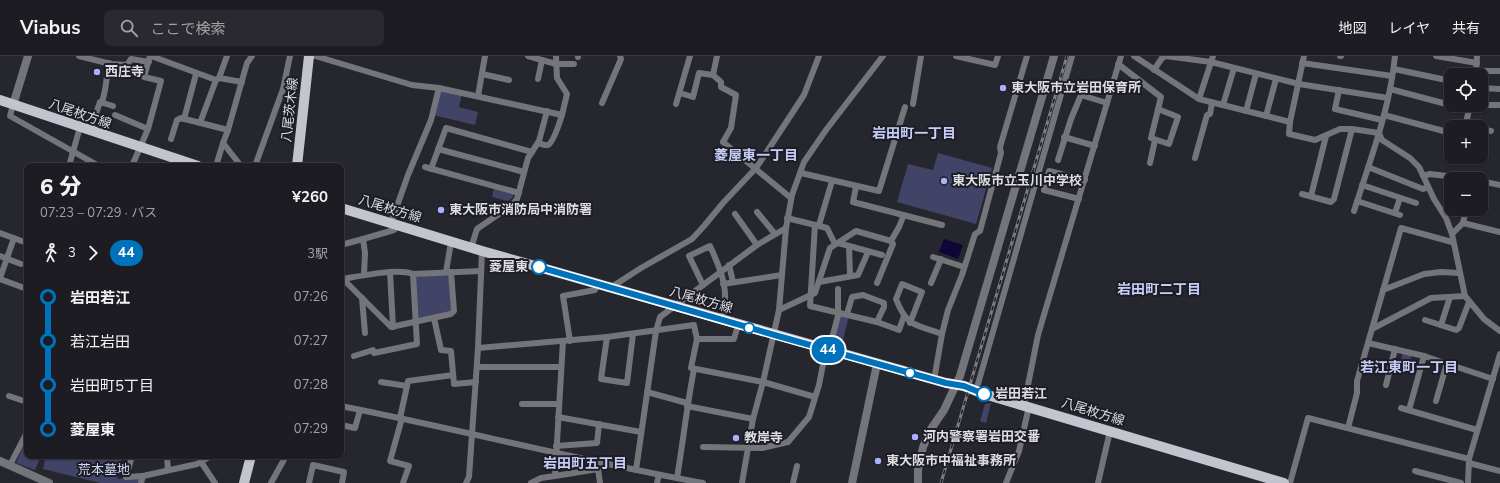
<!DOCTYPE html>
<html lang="ja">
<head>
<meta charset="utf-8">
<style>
	:root { --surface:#1c1c22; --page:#29292f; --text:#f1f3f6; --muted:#a0a1a5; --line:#3a3a40 }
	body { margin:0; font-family:"Nunito Sans","Noto Sans JP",sans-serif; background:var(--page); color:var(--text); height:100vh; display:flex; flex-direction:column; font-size:15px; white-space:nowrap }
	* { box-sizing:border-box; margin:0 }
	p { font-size:13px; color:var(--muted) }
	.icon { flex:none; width:22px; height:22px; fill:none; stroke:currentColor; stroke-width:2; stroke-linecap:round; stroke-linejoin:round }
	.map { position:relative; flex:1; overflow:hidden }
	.sheet { position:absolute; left:24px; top:107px; width:320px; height:296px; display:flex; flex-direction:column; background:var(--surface); border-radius:8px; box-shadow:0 1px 3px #0004,0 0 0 1px var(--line) }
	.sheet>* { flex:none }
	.badge { padding:0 8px; border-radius:13px; font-size:14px; line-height:26px }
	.controls { position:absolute; left:1444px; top:12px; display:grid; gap:8px }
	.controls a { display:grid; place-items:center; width:44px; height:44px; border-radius:8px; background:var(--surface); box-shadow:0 1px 3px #0004,0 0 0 1px var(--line); font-size:20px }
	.map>.badge { position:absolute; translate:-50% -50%; box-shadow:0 0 0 2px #fff }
	.legs { display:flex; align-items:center; gap:6px; height:44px; padding:0 16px; font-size:13px }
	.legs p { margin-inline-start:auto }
	.headline { display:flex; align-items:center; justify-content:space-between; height:68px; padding:0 16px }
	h1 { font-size:22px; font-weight:800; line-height:30px }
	ul { padding:0 16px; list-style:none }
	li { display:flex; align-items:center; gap:14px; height:44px; font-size:15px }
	li i { display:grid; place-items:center; width:6px; height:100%; margin:0 5px; background:currentColor }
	li i::after { content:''; width:10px; height:10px; margin:-5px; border:3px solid; border-radius:50%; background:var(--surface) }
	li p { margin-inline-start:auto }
	li:first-child i { background:linear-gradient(#0000 50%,currentColor 0) }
	li:last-child i { background:linear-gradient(currentColor 50%,#0000 0) }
	header { display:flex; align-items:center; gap:24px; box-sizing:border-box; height:56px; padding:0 20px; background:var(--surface); border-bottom:1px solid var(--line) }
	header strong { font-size:19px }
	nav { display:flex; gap:22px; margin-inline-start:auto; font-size:14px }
	.search { width:280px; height:36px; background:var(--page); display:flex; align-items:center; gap:10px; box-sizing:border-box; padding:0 14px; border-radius:8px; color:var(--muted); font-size:15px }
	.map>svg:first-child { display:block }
	.green { fill:#414467 }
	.water { fill:#0e0636 }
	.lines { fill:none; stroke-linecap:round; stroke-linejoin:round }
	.minor { stroke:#74757a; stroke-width:6 }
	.tertiary { stroke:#74757a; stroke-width:8 }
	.primary { stroke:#c3c4ce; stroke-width:10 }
	.rail-casing { stroke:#7c7c83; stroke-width:3 }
	.rail { stroke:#1c1d25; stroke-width:1.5; stroke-dasharray:4.5; stroke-linecap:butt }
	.line-1-casing { stroke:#fff; stroke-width:9 }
	.line-1 { stroke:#0072bc; stroke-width:6 }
	.poi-dot { fill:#aab0fb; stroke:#1c1d25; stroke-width:1.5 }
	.stop-1-dot { fill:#fff; stroke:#0072bc; stroke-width:2 }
	.labels { text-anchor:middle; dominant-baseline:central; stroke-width:4; stroke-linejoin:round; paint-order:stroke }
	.poi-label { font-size:13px; font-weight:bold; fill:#dddde3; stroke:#1c1d25; text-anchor:start }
	.street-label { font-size:13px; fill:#dddde3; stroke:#1c1d25 }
	.stop-label { font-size:13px; font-weight:bold; fill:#dddde3; stroke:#1c1d25; text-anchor:end }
	.park-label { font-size:13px; fill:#d0d4f5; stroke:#1c1d25 }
	.neighbourhood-label { font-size:14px; font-weight:bold; fill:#c7ccf7; stroke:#1c1d25 }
</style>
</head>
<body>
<header>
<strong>Viabus</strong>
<div class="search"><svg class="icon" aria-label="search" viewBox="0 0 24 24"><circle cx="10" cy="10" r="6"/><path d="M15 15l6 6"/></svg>ここで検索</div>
<nav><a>地図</a><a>レイヤ</a><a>共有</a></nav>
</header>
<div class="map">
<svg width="1500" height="427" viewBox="0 0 1500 427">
	<rect width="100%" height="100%" fill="#25262e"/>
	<g class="green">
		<path d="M439,33L462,38L459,51L478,56L475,69L433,59Z"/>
		<path d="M938,97L992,112L976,168L897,146L908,108L933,114Z"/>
		<path d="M494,132L514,138L512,142L508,145L492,141Z"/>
		<path d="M446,218L449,220L451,254L449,256L420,263L416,259L414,223L416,220Z"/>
		<path d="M840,258L849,260L842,288L833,286Z"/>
		<path d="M1403,296L1412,298L1408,313L1399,310Z"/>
		<path d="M991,347L986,367L980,365L985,348Z"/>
		<path d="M26,383L27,400H41L35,414L16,407Z"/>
		<path d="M46,400H122L117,423L139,421V427H100L43,413Z"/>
	</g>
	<path class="water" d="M944,183L963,189L958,203L939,196Z"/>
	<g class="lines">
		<g class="minor">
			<path d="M79,0L111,8L127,9L131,3L149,6"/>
			<path d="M151,0L216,24L219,22L242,26"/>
			<path d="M315,0L412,29L439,32L562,59L567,38L557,22L556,0"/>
			<path d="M528,0L556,8H574"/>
			<path d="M578,0V1"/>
			<path d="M717,0L713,19L721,26V31L736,39L731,72L723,86L791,142"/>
			<path d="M956,0L995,9L998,0"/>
			<path d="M1134,0L1199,43L1290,66"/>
			<path d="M1304,0L1290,66L1289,78L1315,84L1340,73H1352L1379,77"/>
			<path d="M1340,0H1341"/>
			<path d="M1436,0L1477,7"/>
			<path d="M1302,7L1392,20"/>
			<path d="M1118,8L1161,41L1152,78L1151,82L1169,88L1178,61L1158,53"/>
			<path d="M1394,13L1451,25"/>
			<path d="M1154,14L1162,2L1166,0L1211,6L1299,28L1388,42"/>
			<path d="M1477,15H1500"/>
			<path d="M482,18L509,24"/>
			<path d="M1476,19L1477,0"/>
			<path d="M219,22L227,0"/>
			<path d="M538,23L542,4"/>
			<path d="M1481,32L1500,33"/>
			<path d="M1390,33L1469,54L1470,49"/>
			<path d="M1339,34L1335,53L1382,64"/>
			<path d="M680,37L693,41L699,17L713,19"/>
			<path d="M478,40L485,0"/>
			<path d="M1199,43L1213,0"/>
			<path d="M102,47L105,34L109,7"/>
			<path d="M602,47L621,3L620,0"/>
			<path d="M676,48L690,0"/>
			<path d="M913,48L921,0"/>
			<path d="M13,49L10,60L99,110"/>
			<path d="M1223,49L1234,12"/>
			<path d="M1487,49H1500"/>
			<path d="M1246,55L1256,18"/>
			<path d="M115,59L148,73"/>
			<path d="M1384,59L1451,77"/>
			<path d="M1266,60L1276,23"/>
			<path d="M184,63L196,18"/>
			<path d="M200,67L216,24"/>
			<path d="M1465,71L1469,54"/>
			<path d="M1481,73L1491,75"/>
			<path d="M90,75L100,46L113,50"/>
			<path d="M1379,77L1382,84L1410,102L1419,111L1434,143L1446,162L1452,178L1465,240L1484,263L1500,275"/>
			<path d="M1064,81L1095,90"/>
			<path d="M171,83L177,64L181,62L228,74"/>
			<path d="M223,87L241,110"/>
			<path d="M538,87C541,88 545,90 548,89C554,86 560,65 562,59"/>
			<path d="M438,93L524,116"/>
			<path d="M1195,102L1207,59L1210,58L1212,47"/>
			<path d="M1058,104L1071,63L1081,39L1107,47"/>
			<path d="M1150,107L1155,84"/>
			<path d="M69,110L80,71"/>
			<path d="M132,110L148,73L161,25L144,21L150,0"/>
			<path d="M216,110L223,87L228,74L247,7L252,0"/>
			<path d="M255,110L283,33L290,0"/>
			<path d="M425,111L519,137"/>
			<path d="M1368,111L1423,133L1428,131"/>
			<path d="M431,113L446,72L532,96"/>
			<path d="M801,117L879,135L905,51"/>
			<path d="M1423,120L1430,118L1472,123"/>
			<path d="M1481,125L1500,129"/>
			<path d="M1362,129L1416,147"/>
			<path d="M856,131L853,146L942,169"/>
			<path d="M1302,138L1331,146L1334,143L1352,73"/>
			<path d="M1311,140L1326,80"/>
			<path d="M1079,143L1044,134L1049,115L1085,124"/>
			<path d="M1357,145L1400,159"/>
			<path d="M1354,155C1370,104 1390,53 1395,0"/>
			<path d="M757,156L775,178"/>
			<path d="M1395,157L1400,142"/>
			<path d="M735,158L757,189"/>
			<path d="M787,162L827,172L835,188"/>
			<path d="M391,167L408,119L431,64L439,32"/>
			<path d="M1463,167L1466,153"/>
			<path d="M815,169L810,250L877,266L884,251V247L863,239L852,241L847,258"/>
			<path d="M819,169L832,125"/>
			<path d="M0,177L27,187"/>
			<path d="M1452,178L1463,167L1500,176"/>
			<path d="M363,183L394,174L399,169"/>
			<path d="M838,187L882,199"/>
			<path d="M341,189L363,183L365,197L364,219"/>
			<path d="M849,190L850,219"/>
			<path d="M471,192L477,173L512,149L517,143L528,102L539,85L547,55"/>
			<path d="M0,200L21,208"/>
			<path d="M933,201L964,211"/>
			<path d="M729,209L733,226"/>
			<path d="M390,216L393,271"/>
			<path d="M446,216L451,186"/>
			<path d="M341,218L343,223C360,220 397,212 413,218L481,215"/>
			<path d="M0,222L14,182"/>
			<path d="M0,223L27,233"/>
			<path d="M343,223L391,271L451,258L454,255L451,216"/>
			<path d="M819,226L858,219L868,196"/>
			<path d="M877,227L893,188L891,185"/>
			<path d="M931,227L941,203"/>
			<path d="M723,228L782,219"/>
			<path d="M703,229L689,200L710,190C722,216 730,236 722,264"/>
			<path d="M610,232L641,212L692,183L704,170L723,147L756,112L766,97L804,39L819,0"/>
			<path d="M1383,234L1424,218L1441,216L1459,217"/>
			<path d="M362,242L365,277"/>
			<path d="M779,254L815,237L830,192L856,175L891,185L899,171L903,161"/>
			<path d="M838,256V233"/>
			<path d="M434,262L441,294L451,295L454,328L476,326"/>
			<path d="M1425,264L1456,274L1459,272L1469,246"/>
			<path d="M877,266L899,274L904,260"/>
			<path d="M910,267L922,236L902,228L896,243C907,271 914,268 942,278L934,324"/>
			<path d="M738,269L734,283H697L691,312L763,326L815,341"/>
			<path d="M1441,269L1450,241"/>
			<path d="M1372,273L1431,242L1465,240"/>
			<path d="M942,278L948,254L962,219L975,178L980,175L1001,97L1000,91L1027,0"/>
			<path d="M607,281L601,323L627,327L633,278"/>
			<path d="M570,285L563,240L595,234L598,228"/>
			<path d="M1368,287L1424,300L1493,323"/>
			<path d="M478,292L607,281L694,269L697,283"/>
			<path d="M354,300L373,294L374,297L417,288L413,218"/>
			<path d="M477,311H561"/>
			<path d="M381,326L407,330L408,325L453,319"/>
			<path d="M978,328L1072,0"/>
			<path d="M1386,329L1395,293"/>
			<path d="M647,336L687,347"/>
			<path d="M9,340L27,346"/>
			<path d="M1436,345L1447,307"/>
			<path d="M522,348H559"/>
			<path d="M1024,349L1038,279L1121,0"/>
			<path d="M341,350C462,374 582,405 703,427"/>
			<path d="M687,350L753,363"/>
			<path d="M1401,352L1477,374"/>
			<path d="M1409,354L1424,300"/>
			<path d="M558,361L641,376"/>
			<path d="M400,362L407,330"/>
			<path d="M402,362L390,405L409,410L403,427"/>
			<path d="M341,369L355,372L360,354"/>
			<path d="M1348,372L1357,337V325L1401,172L1452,186"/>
			<path d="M556,390L597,387L599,368"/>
			<path d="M703,391L762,392L788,386L809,361L819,329L825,298L830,290L839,256"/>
			<path d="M132,400L126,421L143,420"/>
			<path d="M167,400L168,414"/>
			<path d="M200,400L201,406L215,427"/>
			<path d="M1469,407L1500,415"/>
			<path d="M10,409L27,376"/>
			<path d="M598,413L600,427"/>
			<path d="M636,414L656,275L660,261L757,189L786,172"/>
			<path d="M1415,415L1461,427"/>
			<path d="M555,420L598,413L609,408"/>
			<path d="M677,422C683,386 687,349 694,313"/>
			<path d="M141,427L143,420L197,408L211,400"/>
			<path d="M271,427L286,400"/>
			<path d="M309,427L313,409L344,416L342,427"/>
			<path d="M466,427L469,421L478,292L482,195"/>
			<path d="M531,427L541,422L555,420L563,285"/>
			<path d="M657,427L659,419"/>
			<path d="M742,427L753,363L763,326L779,254L786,172L792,139L804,106L826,74L883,0"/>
			<path d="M793,427L797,410"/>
			<path d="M1006,427L1019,395L1029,350"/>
			<path d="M1098,427L1110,375"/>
			<path d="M1290,427L1308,362L1469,403"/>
			<path d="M1468,427L1469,403L1500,298"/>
		</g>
		<g class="tertiary">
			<path d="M13,49L28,0"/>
			<path d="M0,405L49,427"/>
			<path d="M852,427L877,308"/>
			<path d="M918,427V414L923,391L931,373L944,354L960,320L1054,0"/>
		</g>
		<g class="primary">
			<path d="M0,44L198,110"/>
			<path d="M297,110L309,0"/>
			<path d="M341,152L482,195L946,327L964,330L984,338L1284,427"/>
			<path d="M244,427L251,400"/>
		</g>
		<g class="rail-casing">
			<path id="rail" d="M941,427L1067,0"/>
		</g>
		<use href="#rail" class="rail"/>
	</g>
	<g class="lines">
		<g class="line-1-casing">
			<path id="line-1" d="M539,211L778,280L946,327L964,330L984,338"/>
		</g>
		<use href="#line-1" class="line-1"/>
	</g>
	<g class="poi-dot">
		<circle cx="97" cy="16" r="4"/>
		<circle cx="1003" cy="32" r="4"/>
		<circle cx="944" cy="125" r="4"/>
		<circle cx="441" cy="154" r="4"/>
		<circle cx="915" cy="381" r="4"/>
		<circle cx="736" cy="382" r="4"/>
		<circle cx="878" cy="405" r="4"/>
	</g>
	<g class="stop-1-dot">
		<circle cx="539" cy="211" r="7"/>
		<circle cx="749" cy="272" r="5"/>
		<circle cx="910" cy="317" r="5"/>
		<circle cx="984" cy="338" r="7"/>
	</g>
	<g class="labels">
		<g class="poi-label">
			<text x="105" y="16">西庄寺</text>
			<text x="1011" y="32">東大阪市立岩田保育所</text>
			<text x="952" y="125">東大阪市立玉川中学校</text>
			<text x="449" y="154">東大阪市消防局中消防署</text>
			<text x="923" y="381">河内警察署岩田交番</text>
			<text x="744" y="382">教岸寺</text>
			<text x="886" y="405">東大阪市中福祉事務所</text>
		</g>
		<g class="street-label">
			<text transform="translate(290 54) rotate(-84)">八尾茨木線</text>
			<text transform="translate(80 58) rotate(19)">八尾枚方線</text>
			<text transform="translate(390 153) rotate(17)">八尾枚方線</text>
			<text transform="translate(701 244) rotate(16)">八尾枚方線</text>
			<text transform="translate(1093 356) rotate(17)">八尾枚方線</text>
		</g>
		<g class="stop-label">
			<text x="528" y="211">菱屋東</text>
			<text x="995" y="338" text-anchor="start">岩田若江</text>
		</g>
		<g class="park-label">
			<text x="104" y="414">荒本墓地</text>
		</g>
		<g class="neighbourhood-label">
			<text x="914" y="77">岩田町一丁目</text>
			<text x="756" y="99">菱屋東一丁目</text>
			<text x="1159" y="233">岩田町二丁目</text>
			<text x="1409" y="311">若江東町一丁目</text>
			<text x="585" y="407">岩田町五丁目</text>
		</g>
	</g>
</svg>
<div class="controls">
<a><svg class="icon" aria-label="locate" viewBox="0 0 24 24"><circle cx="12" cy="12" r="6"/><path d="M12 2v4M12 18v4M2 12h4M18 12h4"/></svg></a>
<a>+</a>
<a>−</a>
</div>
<b class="badge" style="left:828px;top:294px;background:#0072bc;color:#fff">44</b>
<section class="sheet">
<div class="headline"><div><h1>6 分</h1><p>07:23 – 07:29 · バス</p></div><b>¥260</b></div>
<div class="legs"><svg class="icon" aria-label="walk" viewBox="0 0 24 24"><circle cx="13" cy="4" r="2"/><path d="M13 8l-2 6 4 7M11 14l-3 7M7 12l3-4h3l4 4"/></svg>3<svg class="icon" aria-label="forward" viewBox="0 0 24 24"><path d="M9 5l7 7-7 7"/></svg><b class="badge" style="background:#0072bc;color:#fff">44</b><p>3駅</p></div>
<ul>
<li><i style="color:#0072bc"></i><b>岩田若江</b><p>07:26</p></li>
<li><i style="color:#0072bc"></i><span>若江岩田</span><p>07:27</p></li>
<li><i style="color:#0072bc"></i><span>岩田町5丁目</span><p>07:28</p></li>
<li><i style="color:#0072bc"></i><b>菱屋東</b><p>07:29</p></li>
</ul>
</section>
</div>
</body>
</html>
